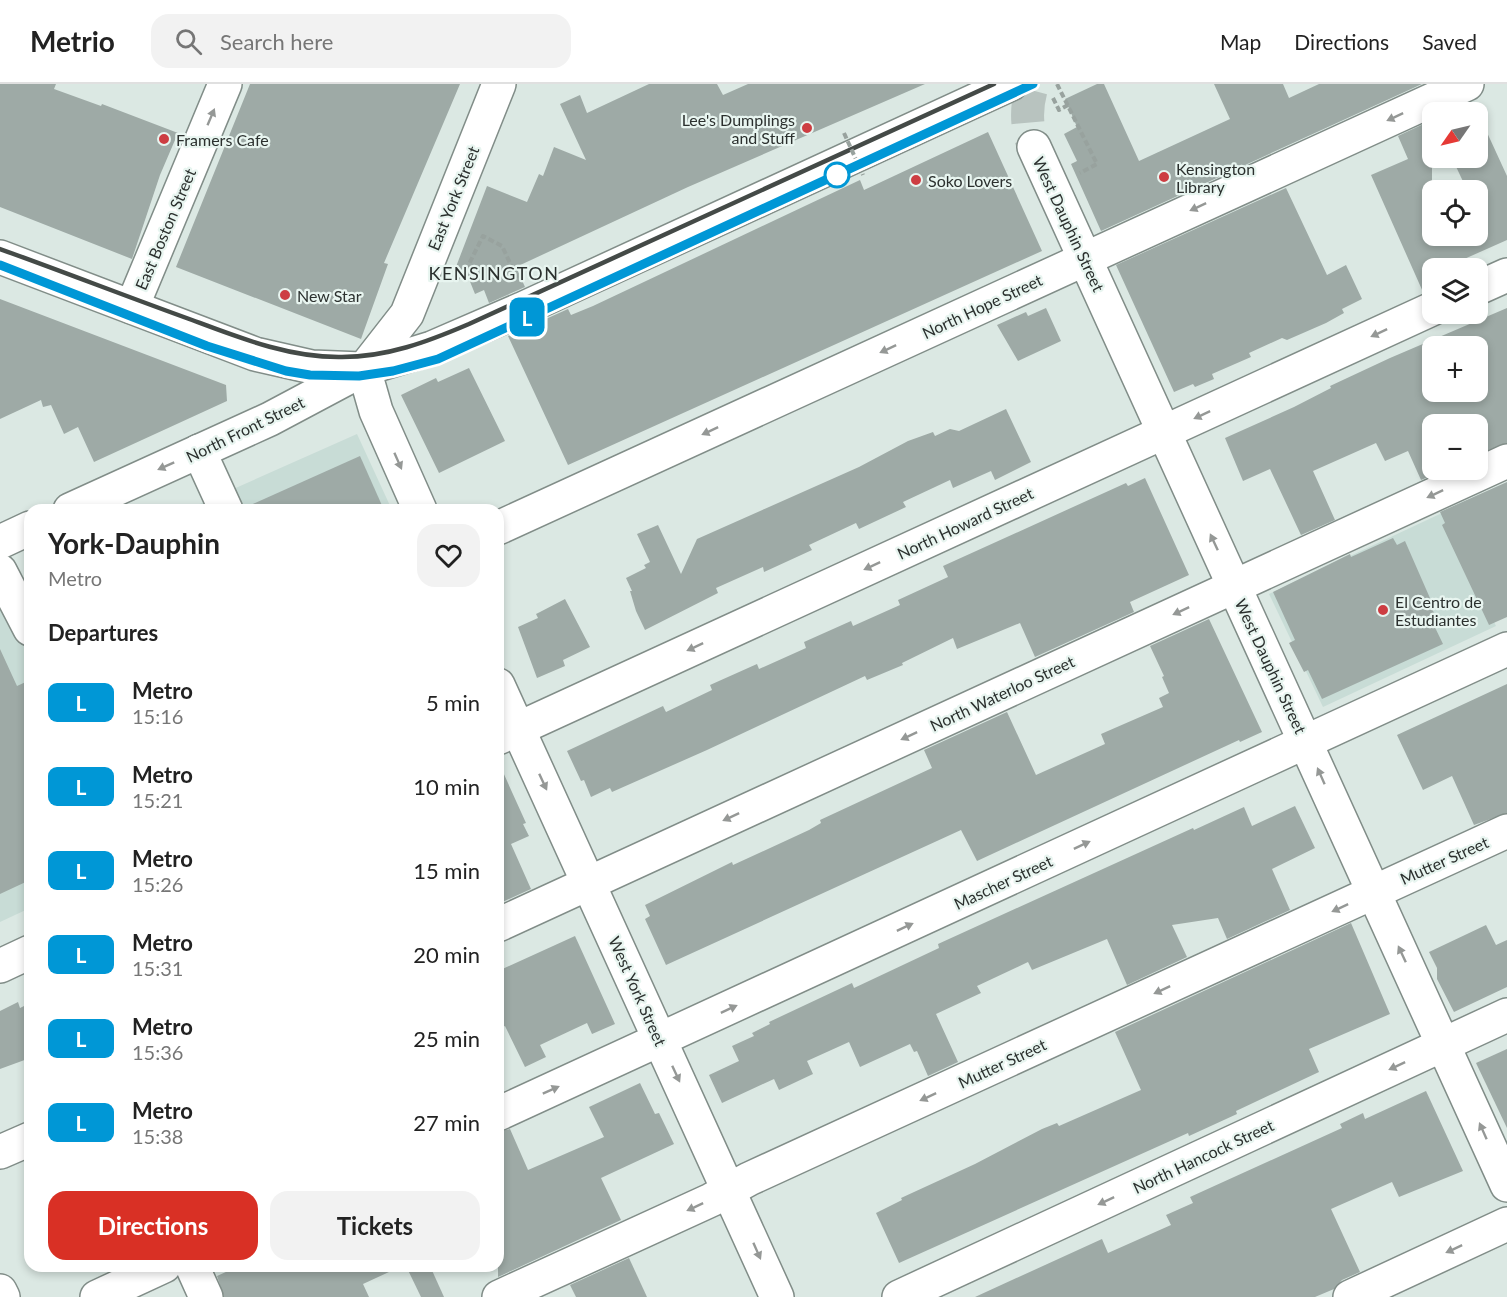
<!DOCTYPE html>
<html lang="en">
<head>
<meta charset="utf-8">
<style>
	:root { --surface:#fff; --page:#f2f2f2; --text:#222; --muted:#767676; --line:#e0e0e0; --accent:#d93025 }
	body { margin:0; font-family:Lato,sans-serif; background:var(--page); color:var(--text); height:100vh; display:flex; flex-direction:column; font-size:22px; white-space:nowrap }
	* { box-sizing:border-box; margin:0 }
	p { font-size:20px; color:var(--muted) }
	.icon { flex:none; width:33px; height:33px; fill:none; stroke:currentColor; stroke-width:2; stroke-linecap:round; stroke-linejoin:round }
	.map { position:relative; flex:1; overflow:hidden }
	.side { position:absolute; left:24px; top:420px; width:480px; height:768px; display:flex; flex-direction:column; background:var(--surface); border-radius:18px; box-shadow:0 3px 9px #0003 }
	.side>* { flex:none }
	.badge { padding:0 12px; border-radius:9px; font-size:21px; line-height:39px }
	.needle { width:39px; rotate:236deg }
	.tools { position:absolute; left:1422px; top:18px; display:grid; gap:12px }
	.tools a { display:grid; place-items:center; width:66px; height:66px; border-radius:12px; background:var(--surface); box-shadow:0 3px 9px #0003; font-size:30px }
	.map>.badge { position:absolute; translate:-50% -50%; box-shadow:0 0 0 3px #fff }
	h2 { padding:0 24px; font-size:22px; line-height:54px }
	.round { display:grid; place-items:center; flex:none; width:63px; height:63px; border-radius:18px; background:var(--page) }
	.summary { display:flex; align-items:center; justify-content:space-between; height:102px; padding:0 24px }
	h1 { font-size:28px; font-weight:700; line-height:45px }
	.primary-button { display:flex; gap:12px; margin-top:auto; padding:12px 24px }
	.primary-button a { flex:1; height:69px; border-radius:18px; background:var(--accent); color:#fff; font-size:24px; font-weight:700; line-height:69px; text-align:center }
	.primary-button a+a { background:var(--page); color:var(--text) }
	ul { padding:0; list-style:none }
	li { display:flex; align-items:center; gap:18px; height:84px; padding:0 24px }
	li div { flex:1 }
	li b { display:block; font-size:22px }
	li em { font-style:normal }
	li .badge { min-width:66px; font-weight:700; text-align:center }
	header { display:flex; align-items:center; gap:36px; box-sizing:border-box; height:84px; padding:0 30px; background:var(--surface); border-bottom:2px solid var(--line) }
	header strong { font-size:28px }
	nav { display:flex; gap:33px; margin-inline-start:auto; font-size:21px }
	.search { width:420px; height:54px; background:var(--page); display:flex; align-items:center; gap:15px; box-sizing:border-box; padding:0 21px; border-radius:18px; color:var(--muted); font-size:22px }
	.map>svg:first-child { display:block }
	.built { fill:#c8dcd6 }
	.building { fill:#9eaaa6; fill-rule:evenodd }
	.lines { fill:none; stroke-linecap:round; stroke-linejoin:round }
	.minor-tunnel { stroke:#b8c3bf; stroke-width:33; stroke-dasharray:33 16; stroke-linecap:butt }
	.minor-casing { stroke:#818d88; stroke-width:36 }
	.path { stroke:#98a29e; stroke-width:4; stroke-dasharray:6 3; stroke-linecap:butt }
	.minor { stroke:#fff; stroke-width:33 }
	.rail { stroke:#444a47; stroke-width:4.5 }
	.path-bridge { stroke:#98a29e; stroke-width:4; stroke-dasharray:6 3; stroke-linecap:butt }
	.oneway { fill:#959896 }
	.line-casing { stroke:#fff; stroke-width:14 }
	.line { stroke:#0097d6; stroke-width:9 }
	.poi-dot { fill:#cd3d42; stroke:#e8f5f0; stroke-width:2 }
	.stop-dot { fill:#fff; stroke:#0097d6; stroke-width:3 }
	.labels { text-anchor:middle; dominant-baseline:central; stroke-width:4.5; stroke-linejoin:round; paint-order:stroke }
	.poi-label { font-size:16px; fill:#2b302e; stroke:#e8f5f0; text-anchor:start }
	.street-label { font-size:16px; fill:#2b302e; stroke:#e8f5f0 }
	.neighbourhood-label { font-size:18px; letter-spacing:1.5px; fill:#2b302e; stroke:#e8f5f0 }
</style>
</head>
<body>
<header>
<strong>Metrio</strong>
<div class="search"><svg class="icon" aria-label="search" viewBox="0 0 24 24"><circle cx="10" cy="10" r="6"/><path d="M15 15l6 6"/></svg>Search here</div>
<nav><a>Map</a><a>Directions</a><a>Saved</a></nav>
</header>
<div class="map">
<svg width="1507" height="1213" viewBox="0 0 1507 1213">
	<rect width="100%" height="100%" fill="#dbe8e3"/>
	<g class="built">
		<path d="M357,350L392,426H186Z"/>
		<path d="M1442,429L1496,542L1323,623L1269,510Z"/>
		<path d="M30,496V824L0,838V509Z"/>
	</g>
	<g class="building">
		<path d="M0,0H56L54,5L101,22L102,20L178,49L160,91L132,175L0,123Z"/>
		<path d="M250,0H460L384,179L388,180L361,255L176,183Z"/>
		<path d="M649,0H717L723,11L748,0H925L688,103L516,183L525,203L489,219L484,206L475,210L469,195L454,188L487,102L527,118L539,90L543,92L554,63L586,76L560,20L580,11L587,29Z"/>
		<path d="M1097,0H1104L1139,77L1230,35L1214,0H1283L1289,14L1319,0H1422L1101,147L1071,80L1077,77L1064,50L1077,43L1065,15Z"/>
		<path d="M1473,18L1507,92V156L1444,184H1432V206L1423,208L1371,91L1408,75L1398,52L1432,36V152H1478V106H1467L1452,74H1478V28H1450Z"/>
		<path d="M988,48L1042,167L568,381L508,252L568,225L571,231L593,222L860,96L864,106Z"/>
		<path d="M1286,104L1327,191L1346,181L1362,215L1342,225L1344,229L1326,239L1287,256L1282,254L1249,269L1251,273L1212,290L1214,295L1195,303L1193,300L1174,308L1116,181Z"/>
		<path d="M0,215L226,301L227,317L94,378L78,343L64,350L51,321L43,323L41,316L0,335Z"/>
		<path d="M1046,224L1061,257L1018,277L997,241L1026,228L1028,232Z"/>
		<path d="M1507,224V359L1478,370V340H1432V386H1444L1421,396L1408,367L1385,377L1376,359L1313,387L1335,436L1301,451L1270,385L1243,397L1225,354L1294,323L1331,304L1330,302L1390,274ZM1432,262H1478V308H1432Z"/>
		<path d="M469,284L505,357L439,389L401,311L436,294L438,298Z"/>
		<path d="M1006,325L1031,378L995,396L991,387L953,404L950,396L903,418L906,423L859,445L856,439L809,461L812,466L775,483L764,488L763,483L716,504L718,509L645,546L636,527L630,507H632L626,494L646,484L644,481L650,478L637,450L658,441L681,490L697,455L859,383L908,357L933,348L935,352L950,345L959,347Z"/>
		<path d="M360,372L384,426H244V424Z"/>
		<path d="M1145,394L1189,491L1130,518L1134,528L1035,573L1020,539L957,565L953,554L902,579L903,581L867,596L865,592L707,666L612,708L610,704L591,713L584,696L581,697L567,667L663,622L666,628L712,606L710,601L757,580L759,585L806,564L804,558L851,537L853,542L900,521L898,516L948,493L943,482L1126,399L1128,402Z"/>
		<path d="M1507,398V533L1489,541L1442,441L1445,439L1440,428Z"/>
		<path d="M1393,454L1397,461L1405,457L1433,521L1431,522L1434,529L1429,531L1443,560L1322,615L1308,586L1304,588L1289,559L1295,556L1273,508L1350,470L1351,473Z"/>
		<path d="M565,515L590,563L563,576L565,582L537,594L518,543L538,534L536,530L540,528Z"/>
		<path d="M1209,535L1262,648L1240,658L1239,656L977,777L961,746L666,881L645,835L650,832L645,821L732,778L733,781L809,746L821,739L820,736L932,684L924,666L1007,628L1036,691L1105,660L1101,650L1163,623L1159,614L1169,609L1162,593L1164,592L1150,562Z"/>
		<path d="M0,565L17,602L30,596V796L0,810Z"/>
		<path d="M1507,600V729L1474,741L1452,692L1423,706L1397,651Z"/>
		<path d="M498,677L526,739L523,740L529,752L511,760L531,805L498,820Z"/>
		<path d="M1295,722L1315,764L1272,785L1290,826L1227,855L1218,834L1172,841L1187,873L1127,901L1107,855L1032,886L1028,878L977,902L981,909L936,930L958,978L928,992L917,967L914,968L910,960L860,983L849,958L807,977L813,990L779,1006L774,995L722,1019L709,991L739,977L732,962L754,952L752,949L770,940L769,938L852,899L854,904L939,864L938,860L1193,744L1194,746L1244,723L1252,742Z"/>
		<path d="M1351,839L1390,930L1309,965L1319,988L1236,1027L1237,1030L1189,1052L1188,1049L899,1179L876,1129L902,1116L901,1114L975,1080L1042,1045L1057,1039L1059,1042L1141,1006L1115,948Z"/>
		<path d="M1486,841L1496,861L1507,856V903L1454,928L1437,895V884L1429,868Z"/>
		<path d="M575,852L615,940L592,950L587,939L540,961L546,973L525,983L505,942L498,945V887Z"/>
		<path d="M18,918L20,924L30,919V974L0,985V927Z"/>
		<path d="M1507,965V1044L1476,979Z"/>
		<path d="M640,999L655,1030L659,1029L674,1060L601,1094L621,1136L498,1193V1048L510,1045L528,1086L604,1053L589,1023Z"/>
		<path d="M1426,1007L1463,1087L1399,1113L1392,1098L1331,1125L1360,1188L1342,1196L1334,1205L1315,1213H975L1102,1155L1108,1169L1171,1141L1166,1131L1193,1119L1190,1113L1342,1044L1340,1040L1363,1029L1365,1035Z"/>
		<path d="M629,1174L647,1213H576L570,1201Z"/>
		<path d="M239,1182H402L363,1200L369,1213H224L217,1192Z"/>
		<path d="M406,1182H430L444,1213H421Z"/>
	</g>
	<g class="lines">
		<path class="minor-tunnel" d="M1031,6C1026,25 1026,44 1034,63"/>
		<g class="minor-casing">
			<g id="minor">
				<path d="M1034,63L1507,1101"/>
				<path d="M0,173L255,270L312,283L362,285"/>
				<path d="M1478,204L1507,191"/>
				<path d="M132,223L225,0"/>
				<path d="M364,285L407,230L499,0"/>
				<path d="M364,285L376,327L420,426"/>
				<path d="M199,367L226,426"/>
				<path d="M70,426L270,335L364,285L432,264L522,225L1011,0"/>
				<path d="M498,444L1467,0"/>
				<path d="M0,458L30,444"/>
				<path d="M0,487L30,545"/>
				<path d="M498,601L777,1213"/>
				<path d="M498,654L1432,225"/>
				<path d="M498,841L1507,377"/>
				<path d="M0,882L30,868"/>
				<path d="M498,1030L1507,565"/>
				<path d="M0,1068L30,1055"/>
				<path d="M192,1182L206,1213"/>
				<path d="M0,1207L3,1213"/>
				<path d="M97,1213L164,1182"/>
				<path d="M499,1213L711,1116L749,1095L1507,747"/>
				<path d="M899,1213L1507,931"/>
				<path d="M1350,1213L1507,1140"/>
			</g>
		</g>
		<g class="path">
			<path d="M1057,0L1097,80L1080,89"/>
			<path d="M1053,14L1059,26L1068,21"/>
			<path d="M454,193L461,196L483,152L502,162L517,194"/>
		</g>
		<use href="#minor" class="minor"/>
		<g class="rail">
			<path d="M0,165C64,188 128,213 192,236C240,254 290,274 342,273C387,273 427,258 469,240L994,0"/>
			<path d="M0,181L207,262L286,287L310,291L359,292L393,287L438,275L1033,0"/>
		</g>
		<path class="path-bridge" d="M844,49L863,91"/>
	</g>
	<defs><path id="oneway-solid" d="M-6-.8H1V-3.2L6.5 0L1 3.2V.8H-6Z" transform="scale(1.5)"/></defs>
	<g class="oneway">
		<use href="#oneway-solid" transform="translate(211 33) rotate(-67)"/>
		<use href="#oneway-solid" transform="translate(1395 33) rotate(155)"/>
		<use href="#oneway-solid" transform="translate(1198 123) rotate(155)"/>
		<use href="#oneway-solid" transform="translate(1379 249) rotate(155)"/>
		<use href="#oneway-solid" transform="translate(888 265) rotate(155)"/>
		<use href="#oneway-solid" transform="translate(1202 331) rotate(155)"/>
		<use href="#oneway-solid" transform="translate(710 347) rotate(155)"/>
		<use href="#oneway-solid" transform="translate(398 377) rotate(66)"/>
		<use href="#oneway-solid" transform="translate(166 382) rotate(156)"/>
		<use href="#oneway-solid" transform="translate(1435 410) rotate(155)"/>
		<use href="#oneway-solid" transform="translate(1214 458) rotate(-115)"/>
		<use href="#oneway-solid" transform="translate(872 482) rotate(155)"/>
		<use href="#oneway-solid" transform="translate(1181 527) rotate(155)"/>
		<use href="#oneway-solid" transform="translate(695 563) rotate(155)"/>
		<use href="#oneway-solid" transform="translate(909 652) rotate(155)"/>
		<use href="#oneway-solid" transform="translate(1321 692) rotate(-114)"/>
		<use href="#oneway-solid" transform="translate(543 698) rotate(65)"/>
		<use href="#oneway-solid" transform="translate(731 733) rotate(155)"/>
		<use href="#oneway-solid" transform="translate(1082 761) rotate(-25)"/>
		<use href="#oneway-solid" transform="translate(1340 824) rotate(155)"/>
		<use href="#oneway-solid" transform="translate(905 843) rotate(-25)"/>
		<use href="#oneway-solid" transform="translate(1402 870) rotate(-115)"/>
		<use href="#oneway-solid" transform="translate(1162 906) rotate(155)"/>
		<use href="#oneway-solid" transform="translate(729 925) rotate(-25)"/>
		<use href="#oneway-solid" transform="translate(1397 982) rotate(155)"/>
		<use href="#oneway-solid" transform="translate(676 990) rotate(65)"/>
		<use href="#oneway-solid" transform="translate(551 1006) rotate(-24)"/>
		<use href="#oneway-solid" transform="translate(928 1013) rotate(155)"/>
		<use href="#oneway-solid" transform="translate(1483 1047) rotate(-114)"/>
		<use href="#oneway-solid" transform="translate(1106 1117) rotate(155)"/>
		<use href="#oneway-solid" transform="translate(695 1123) rotate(155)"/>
		<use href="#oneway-solid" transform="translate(1454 1165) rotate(155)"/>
		<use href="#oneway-solid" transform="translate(757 1167) rotate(66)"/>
	</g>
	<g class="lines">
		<g class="line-casing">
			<path id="line" d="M0,181L207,262L286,287L310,291L359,292L393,287L438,275L1033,0"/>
		</g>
		<use href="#line" class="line"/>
	</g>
	<g class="poi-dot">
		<circle cx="807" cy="44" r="6"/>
		<circle cx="164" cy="55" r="6"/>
		<circle cx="1164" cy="93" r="6"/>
		<circle cx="916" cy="96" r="6"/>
		<circle cx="285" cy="211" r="6"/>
		<circle cx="1383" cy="526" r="6"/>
	</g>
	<circle class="stop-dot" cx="837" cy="91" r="12"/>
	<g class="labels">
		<g class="poi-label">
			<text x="795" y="35" text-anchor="end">Lee's Dumplings<tspan x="795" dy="18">and Stuff</tspan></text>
			<text x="176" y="55">Framers Cafe</text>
			<text x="1176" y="84">Kensington<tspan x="1176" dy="18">Library</tspan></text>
			<text x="928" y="96">Soko Lovers</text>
			<text x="297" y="211">New Star</text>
			<text x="1395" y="517">El Centro de<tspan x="1395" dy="18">Estudiantes</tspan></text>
		</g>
		<g class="street-label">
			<text transform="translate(453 114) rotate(-68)">East York Street</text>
			<text transform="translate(1069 140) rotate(65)">West Dauphin Street</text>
			<text transform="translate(165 145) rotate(-67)">East Boston Street</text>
			<text transform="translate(982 222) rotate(-25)">North Hope Street</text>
			<text transform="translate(245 345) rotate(-26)">North Front Street</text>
			<text transform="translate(965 439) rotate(-25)">North Howard Street</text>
			<text transform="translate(1271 582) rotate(65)">West Dauphin Street</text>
			<text transform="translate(1002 609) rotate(-25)">North Waterloo Street</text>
			<text transform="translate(1444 776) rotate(-24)">Mutter Street</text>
			<text transform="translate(1003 798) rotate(-25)">Mascher Street</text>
			<text transform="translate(638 907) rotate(66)">West York Street</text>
			<text transform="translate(1002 979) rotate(-25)">Mutter Street</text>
			<text transform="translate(1203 1072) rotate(-25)">North Hancock Street</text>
		</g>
		<g class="neighbourhood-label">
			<text x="494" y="189">KENSINGTON</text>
		</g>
	</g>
</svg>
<div class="tools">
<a><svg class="needle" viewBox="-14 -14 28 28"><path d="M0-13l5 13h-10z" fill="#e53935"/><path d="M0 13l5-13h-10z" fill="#767676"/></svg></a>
<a><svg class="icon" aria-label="locate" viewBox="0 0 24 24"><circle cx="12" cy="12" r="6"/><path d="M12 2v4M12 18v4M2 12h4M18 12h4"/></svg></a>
<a><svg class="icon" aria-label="layers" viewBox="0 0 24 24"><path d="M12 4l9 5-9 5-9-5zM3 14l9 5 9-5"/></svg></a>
<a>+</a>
<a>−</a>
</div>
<b class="badge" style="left:527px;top:233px;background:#0097d6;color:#fff">L</b>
<section class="side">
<div class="summary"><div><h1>York-Dauphin</h1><p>Metro</p></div><a class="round"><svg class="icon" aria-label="heart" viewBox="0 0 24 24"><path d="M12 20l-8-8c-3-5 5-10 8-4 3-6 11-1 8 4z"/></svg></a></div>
<h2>Departures</h2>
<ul>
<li><span class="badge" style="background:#0097d6;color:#fff">L</span><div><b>Metro</b><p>15:16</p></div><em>5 min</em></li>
<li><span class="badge" style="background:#0097d6;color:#fff">L</span><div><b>Metro</b><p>15:21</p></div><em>10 min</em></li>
<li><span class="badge" style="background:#0097d6;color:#fff">L</span><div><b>Metro</b><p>15:26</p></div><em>15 min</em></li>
<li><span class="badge" style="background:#0097d6;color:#fff">L</span><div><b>Metro</b><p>15:31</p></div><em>20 min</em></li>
<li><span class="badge" style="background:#0097d6;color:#fff">L</span><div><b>Metro</b><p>15:36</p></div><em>25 min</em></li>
<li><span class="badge" style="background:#0097d6;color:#fff">L</span><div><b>Metro</b><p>15:38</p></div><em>27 min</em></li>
</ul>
<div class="primary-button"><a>Directions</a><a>Tickets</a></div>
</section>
</div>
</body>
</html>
